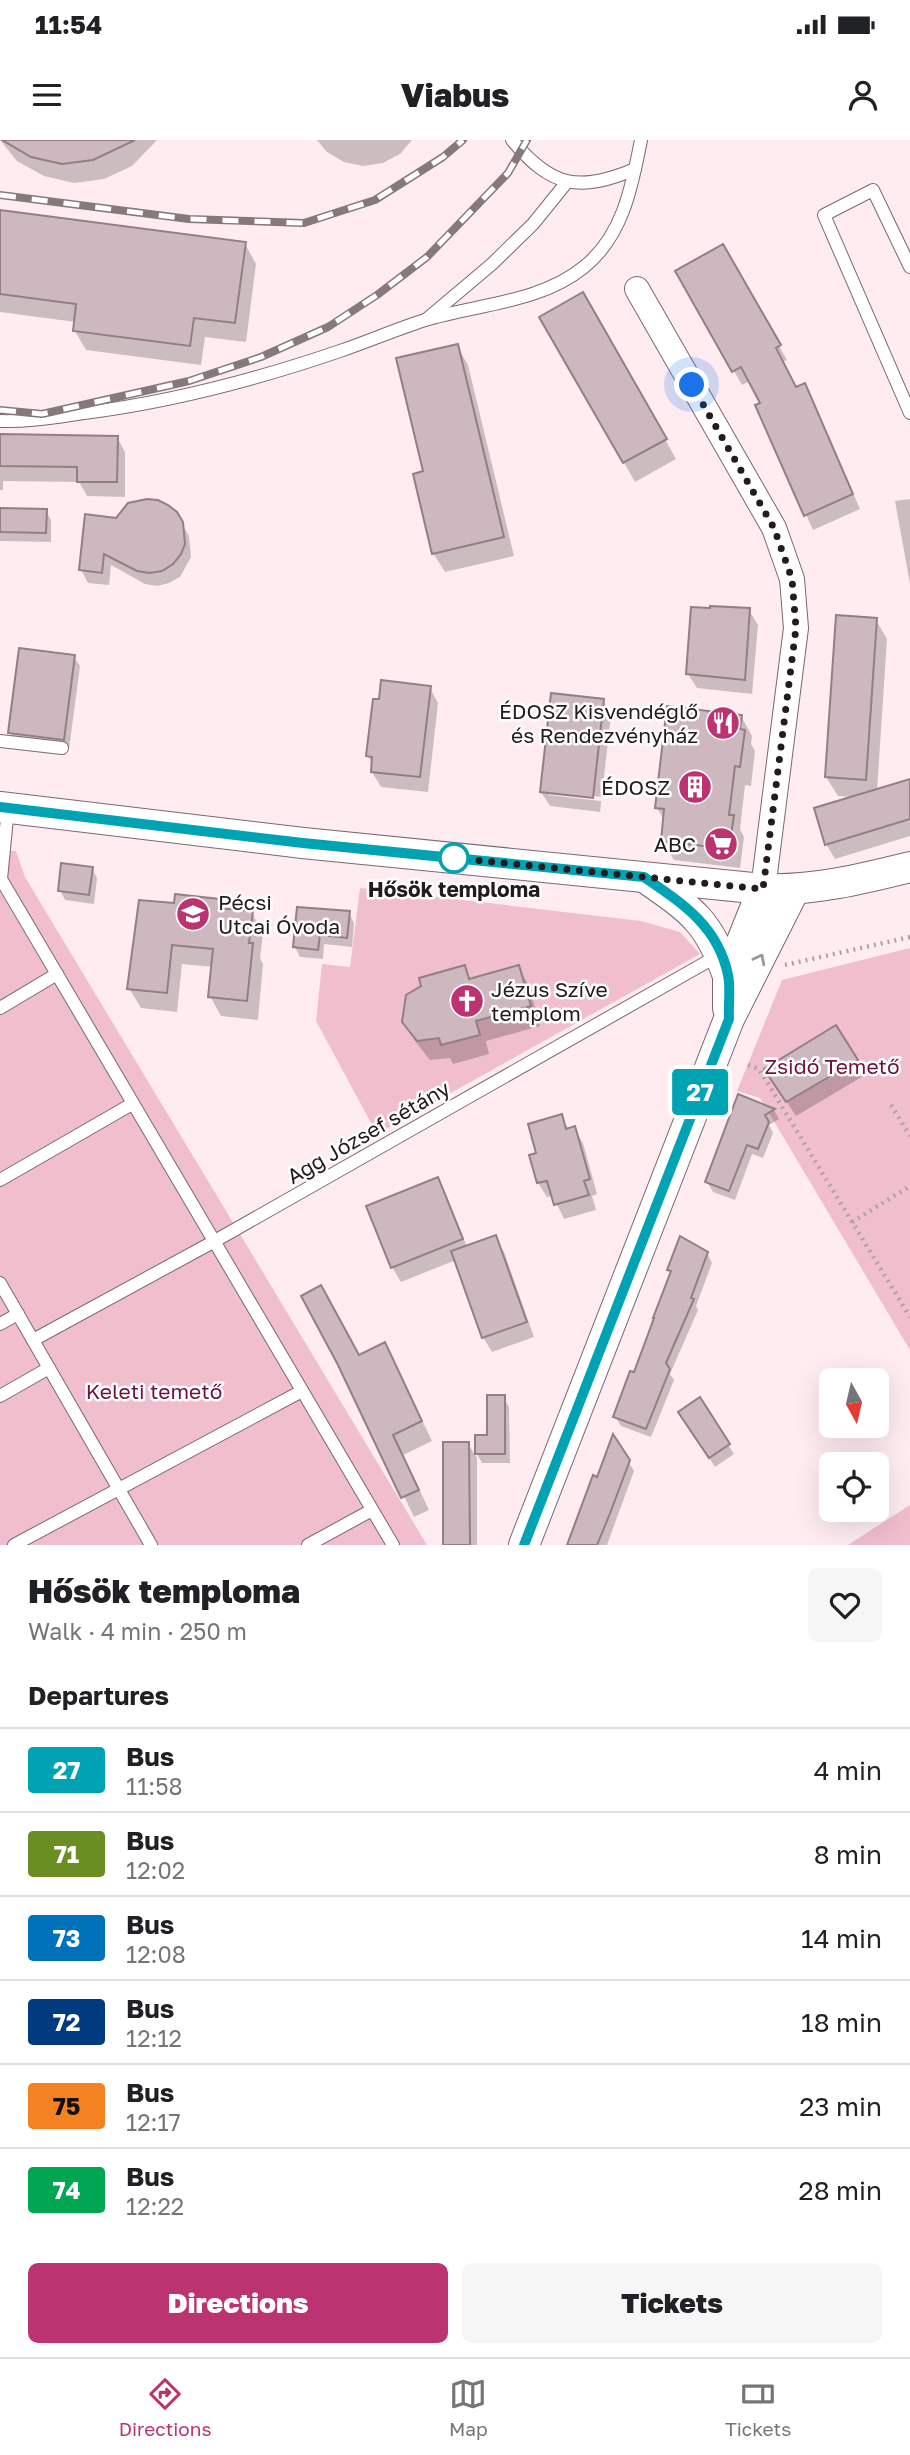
<!DOCTYPE html>
<html lang="en">
<head>
<meta charset="utf-8">
<style>
	:root { --surface:#fff; --page:#f6f6f6; --text:#202124; --muted:#757577; --line:#e0e0e0; --accent:#bc3371 }
	body { margin:0; font-family:"Golos Text",sans-serif; background:var(--page); color:var(--text); height:100vh; display:flex; flex-direction:column; font-size:26px; white-space:nowrap }
	* { box-sizing:border-box; margin:0 }
	p { font-size:23px; color:var(--muted) }
	.icon { flex:none; width:38px; height:38px; fill:none; stroke:currentColor; stroke-width:2; stroke-linecap:round; stroke-linejoin:round }
	.map { position:relative; height:1405px; overflow:hidden }
	.details { display:flex; flex-direction:column; background:var(--surface); flex:1 }
	.details>* { flex:none }
	.badge { padding:0 14px; border-radius:5px; font-size:24px; line-height:46px }
	.needle { width:46px; rotate:172deg }
	.tools { position:absolute; left:819px; top:1228px; display:grid; gap:14px }
	.tools a { display:grid; place-items:center; width:70px; height:70px; border-radius:10px; background:var(--surface); box-shadow:0 7px 28px #0002; font-size:35px }
	.you { position:absolute; width:35px; height:35px; margin:-18px; border:5px solid #fff; border-radius:50%; background:#1a73e8; box-shadow:0 0 0 10px #1a73e833 }
	.map>.badge { position:absolute; translate:-50% -50%; box-shadow:0 0 0 4px #fff }
	h2 { padding:0 28px; font-size:26px; line-height:63px }
	.round { display:grid; place-items:center; flex:none; width:74px; height:74px; border-radius:10px; background:var(--page) }
	.summary { display:flex; align-items:center; justify-content:space-between; height:119px; padding:0 28px }
	h1 { font-size:33px; font-weight:800; line-height:52px }
	.action { display:flex; gap:14px; margin-top:auto; padding:14px 28px }
	.action a { flex:1; height:80px; border-radius:10px; background:var(--accent); color:#fff; font-size:28px; font-weight:800; line-height:80px; text-align:center }
	.action a+a { background:var(--page); color:var(--text) }
	ul { padding:0; list-style:none }
	li { display:flex; align-items:center; gap:21px; height:84px; padding:0 28px; border-top:2px solid var(--line) }
	li div { flex:1 }
	li b { display:block; font-size:26px }
	li em { font-style:normal }
	li .badge { min-width:77px; font-weight:700; text-align:center }
	.status { display:flex; justify-content:space-between; align-items:center; height:49px; padding:0 35px; background:var(--surface); direction:ltr }
	.status svg { height:19px; fill:currentColor }
	header { display:flex; justify-content:space-between; align-items:center; height:91px; padding:0 28px; background:var(--surface); font-size:32px; font-weight:800 }
	.menu { display:flex; justify-content:space-around; align-items:center; height:98px; border-top:2px solid var(--line); background:var(--surface); font-size:19px; color:var(--muted) }
	.menu a { display:grid; justify-items:center; gap:4px }
	.menu .selected { color:var(--accent) }
	.map>svg:first-child { display:block }
	.green { fill:#f1bece }
	.shadow { fill:#0003; fill-rule:evenodd }
	.building { fill:#ceb8bf; stroke:#927e84; stroke-width:2 }
	.lines { fill:none; stroke-linecap:round; stroke-linejoin:round }
	.service-casing { stroke:#7b686e; stroke-width:14 }
	.minor-casing { stroke:#7b686e; stroke-width:26 }
	.tertiary-casing { stroke:#7b686e; stroke-width:32 }
	.path { stroke:#afa1a5; stroke-width:4.5; stroke-dasharray:2 5; stroke-linecap:butt }
	.service { stroke:#fff; stroke-width:12 }
	.minor { stroke:#fff; stroke-width:24 }
	.tertiary { stroke:#fff; stroke-width:30 }
	.rail-casing { stroke:#85797c; stroke-width:8 }
	.rail { stroke:#fefefe; stroke-width:5; stroke-dasharray:16; stroke-linecap:butt }
	.oneway { stroke:#9c9899 }
	.line-casing { stroke:#fff; stroke-width:16 }
	.line { stroke:#00a3b4; stroke-width:10 }
	.walk { stroke:#231b1d; stroke-width:7; stroke-dasharray:0 12.6 }
	.stop-dot { fill:#fff; stroke:#00a3b4; stroke-width:3.5 }
	.labels { text-anchor:middle; dominant-baseline:central; stroke-width:5; stroke-linejoin:round; paint-order:stroke }
	.poi-label { font-size:21px; fill:#231b1d; stroke:#fefefe; text-anchor:end }
	.stop-label { font-size:21px; font-weight:bold; fill:#231b1d; stroke:#fefefe }
	.park-label { font-size:21px; fill:#6f123e; stroke:#fefefe }
	.street-label { font-size:21px; fill:#231b1d; stroke:#fefefe }
</style>
</head>
<body>
<div class="status"><b>11:54</b><svg viewBox="0 0 49 12"><path d="M0 12V9h3v3zM5 12V6h3v6zM10 12V3h3v9zM15 12V0h3v12zM26 1h20v11H26zM47 4h2v5h-2z"/></svg></div>
<header><svg class="icon" aria-label="menu" viewBox="0 0 24 24"><path d="M4 6h16M4 12h16M4 18h16"/></svg>Viabus<svg class="icon" aria-label="person" viewBox="0 0 24 24"><circle cx="12" cy="8" r="4"/><path d="M4 21q1-7 8-7t8 7"/></svg></header>
<div class="map">
<svg width="910" height="1405" viewBox="0 0 910 1405">
	<rect width="100%" height="100%" fill="#feecf1"/>
	<g class="green">
		<path d="M0,710L16,711L25,737L427,1405H0Z"/>
		<path d="M360,748L641,781L680,792L700,814L377,994L316,881L322,824L350,827Z"/>
		<path d="M910,808V1210L760,958L737,951L782,840Z"/>
		<path d="M910,1365V1405H848Z"/>
	</g>
	<g class="shadow">
		<path d="M0,0H157L132,26L104,39L74,43L44,36L17,21Z"/>
		<path d="M317,0H412L400,14L383,23L363,26L344,22L327,12Z"/>
		<path d="M0,72L245,104L256,124L246,202L205,197L201,225L86,210L75,191L76,182L0,172Z"/>
		<path d="M723,106L787,220L782,222L796,249L812,260L860,369L813,390L757,266L762,264L750,241L742,245L677,132Z"/>
		<path d="M583,154L676,319L635,342L542,177Z"/>
		<path d="M457,206L468,225L514,416L445,432L433,413L425,332Z"/>
		<path d="M0,296L117,297L125,312V357L87,356L79,342L3,341V350H0Z"/>
		<path d="M910,359V444L895,361Z"/>
		<path d="M0,370L46,371L51,380V402L0,401Z"/>
		<path d="M176,373L189,396L191,417L180,437L169,443L157,446L145,444L111,425L109,445L88,443L81,430L117,380Z"/>
		<path d="M749,470L758,485L752,554L697,548L688,534Z"/>
		<path d="M876,480L887,499L877,651L910,646V696L835,719L826,704L855,657L838,656L826,637Z"/>
		<path d="M74,517L80,526L69,609L16,602L10,593Z"/>
		<path d="M430,548L438,563L428,652L381,647L372,632L373,625L368,616Z"/>
		<path d="M603,560L611,575L600,672L550,666L541,652ZM549,651L602,657L601,661L549,655Z"/>
		<path d="M741,576L752,596L751,604L755,611L751,646L745,645L740,689L744,697L740,728L674,720L662,701L665,681L657,668Z"/>
		<path d="M92,728L97,738L94,764L65,760L60,750Z"/>
		<path d="M218,761L224,770L252,773L263,793L260,818L263,824L258,880L221,876L210,856L213,827L182,824L177,872L141,868L129,848L175,765Z"/>
		<path d="M349,773L354,783L352,807L324,804L323,819L300,817L295,807Z"/>
		<path d="M464,827L471,840L518,827L529,846L540,886L486,901L489,914L453,924L450,918L430,920L415,901L403,881Z"/>
		<path d="M856,921L865,935L796,976L775,944Z"/>
		<path d="M739,956L774,970L779,979L769,985L773,993L763,1018L752,1014L735,1060L713,1052L707,1042Z"/>
		<path d="M561,976L569,990L574,988L583,1003L597,1054L592,1056L596,1070L564,1079L553,1056L547,1057L538,1043L531,1016L539,1014Z"/>
		<path d="M438,1039L446,1054L467,1107L495,1098L504,1112L534,1197L492,1212L483,1197L456,1120L401,1142L392,1127Z"/>
		<path d="M707,1113L712,1123L696,1166L698,1170L670,1234L674,1240L651,1297L621,1286L615,1276L635,1234L672,1134L669,1130Z"/>
		<path d="M359,1217L395,1224L432,1301L403,1315L429,1370L414,1377L340,1224Z"/>
		<path d="M504,1257L509,1267L510,1323H482L477,1314L489,1297Z"/>
		<path d="M699,1259L734,1314L715,1327L686,1282Z"/>
		<path d="M468,1304L477,1318V1405H445Z"/>
		<path d="M628,1321L634,1331L607,1405H569Z"/>
	</g>
	<g class="building">
		<path d="M2,0H135L93,20L62,24L31,17Z"/>
		<path d="M0,70L246,102L235,183L194,178L190,206L73,191L76,164L0,154Z"/>
		<path d="M723,104L781,205L776,208L796,247L805,243L853,354L804,376L755,265L760,263L741,227L732,232L675,131Z"/>
		<path d="M583,152L667,299L623,323L539,177Z"/>
		<path d="M458,204L504,397L432,414L413,334L423,331L396,218Z"/>
		<path d="M0,294L118,296L117,342H77V327L0,326Z"/>
		<path d="M147,359L158,360L168,365L177,372L183,382L185,404L181,414L173,424L162,431L149,433L137,431L104,414L102,433L79,430L85,374L116,378L128,363Z"/>
		<path d="M0,368L47,369L46,393L0,392Z"/>
		<path d="M710,466L750,468L745,540L686,534L691,467L710,468Z"/>
		<path d="M836,475L877,478L866,640L825,637Z"/>
		<path d="M19,508L75,515L64,600L8,593Z"/>
		<path d="M381,540L431,546L420,637L371,632L372,617L366,616L373,559H379Z"/>
		<path d="M551,553L604,559L593,658L540,652Z"/>
		<path d="M667,566L742,575L740,589L745,590L740,627L735,626L729,675H734L729,709L661,701L664,669L655,668Z"/>
		<path d="M910,639V679L825,705L814,668Z"/>
		<path d="M61,723L93,727L89,755L58,751Z"/>
		<path d="M175,754L219,759L218,768L253,771L249,803H253L247,861L208,857L213,809L172,805L167,853L127,849L139,760L174,763Z"/>
		<path d="M297,767L350,771L347,798L320,795L318,810L293,807Z"/>
		<path d="M465,825L469,839L519,825L531,866L476,881L480,895L441,905L439,898L417,901L402,882L406,855L421,846L419,838Z"/>
		<path d="M836,885L858,920L786,962L764,929Z"/>
		<path d="M738,954L775,969L765,975L769,982L758,1009L747,1005L729,1051L705,1042Z"/>
		<path d="M562,974L566,989L575,986L590,1039L584,1041L589,1055L554,1065L547,1041L537,1043L529,1015L536,1013L528,984Z"/>
		<path d="M438,1037L463,1099L391,1128L366,1066Z"/>
		<path d="M496,1095L527,1182L482,1198L451,1111Z"/>
		<path d="M680,1096L708,1112L691,1158L694,1159L666,1223L670,1229L646,1289L613,1277L630,1231L634,1232L654,1178H653L671,1131L667,1130Z"/>
		<path d="M321,1145L359,1215L385,1202L422,1281L393,1295L419,1350L401,1358L338,1225L301,1156Z"/>
		<path d="M487,1255H505V1314H475V1295H487Z"/>
		<path d="M700,1257L730,1304L709,1318L678,1272Z"/>
		<path d="M613,1294L630,1320L609,1376L597,1405H567L593,1335L597,1337Z"/>
		<path d="M443,1302H469L470,1405H443Z"/>
	</g>
	<g class="lines">
		<g class="service-casing">
			<g id="service">
				<path d="M512,0C551,47 579,53 635,29"/>
				<path d="M910,127L873,50L824,75L910,273"/>
				<path d="M428,178L492,124L533,84L567,42"/>
				<path d="M0,281C28,282 56,277 84,273C171,262 258,239 340,211C369,201 397,189 425,180C477,164 540,163 584,127C623,96 632,46 641,0"/>
				<path d="M0,601L62,608"/>
				<path d="M8,668L1,739L393,1405"/>
				<path d="M0,868L57,834"/>
				<path d="M0,1040L132,964"/>
				<path d="M0,1143L151,1405"/>
				<path d="M0,1184L18,1174"/>
				<path d="M33,1200L213,1102L719,815"/>
				<path d="M0,1256L49,1228"/>
				<path d="M14,1405L302,1251"/>
				<path d="M308,1405L372,1370"/>
			</g>
		</g>
		<g class="minor-casing">
			<path id="minor" d="M637,149L774,388L792,439L796,488L763,749"/>
		</g>
		<g class="tertiary-casing">
			<g id="tertiary">
				<path d="M0,667L303,703L763,749C813,751 862,739 910,727"/>
				<path d="M647,739C693,771 709,782 728,836"/>
				<path d="M728,868V836L763,749"/>
				<path d="M524,1405L729,879L794,750"/>
			</g>
		</g>
		<g class="path">
			<path d="M785,825L910,797"/>
			<path d="M748,925L759,929L910,1177"/>
			<path d="M891,965L910,996"/>
			<path d="M852,1082L910,1046"/>
		</g>
		<use href="#service" class="service"/>
		<use href="#minor" class="minor"/>
		<use href="#tertiary" class="tertiary"/>
		<g class="rail-casing">
			<g id="rail">
				<path d="M0,55L189,79L304,83L375,60L443,17L463,0"/>
				<path d="M0,270L42,274L189,241L261,217L328,187L377,155L427,117L508,33L527,0"/>
			</g>
		</g>
		<use href="#rail" class="rail"/>
	</g>
	<defs><path id="oneway-chevron" d="M-2-3.5L2.5 0L-2 3.5" fill="none" stroke-width="1.6" stroke-linecap="round" stroke-linejoin="round" transform="scale(1.75)"/></defs>
	<use class="oneway" href="#oneway-chevron" transform="translate(760 819) rotate(-63)"/>
	<g class="lines">
		<g class="line-casing">
			<path id="line" d="M0,667L303,703L644,737C682,763 718,786 728,835C731,849 728,865 729,879L524,1405"/>
		</g>
		<use href="#line" class="line"/>
		<path class="walk" d="M454,718L763,749L796,488L792,439L774,388L692,245"/>
	</g>
	<defs>
		<g id="restaurant-disc" transform="scale(1.75)"><circle r="9.5" fill="#bc3371" stroke="#fefefe"/><path d="M-5-6h1v4h1v-4h1v4h1v-4h1v5L-1.5 .5V6h-2V.5L-5-1ZM5-6V6H3V1.5H1.5Q1.5-4 5-6Z" fill="#fff"/></g>
		<g id="building-disc" transform="scale(1.75)"><circle r="9.5" fill="#bc3371" stroke="#fefefe"/><path d="M-4-6H4V6H1V3H-1V6H-4ZM-2.5-4.3h1.7v1.8h-1.7ZM.8-4.3h1.7v1.8H.8ZM-2.5-1h1.7V.8h-1.7ZM.8-1h1.7V.8H.8Z" fill="#fff"/></g>
		<g id="supermarket-disc" transform="scale(1.75)"><circle r="9.5" fill="#bc3371" stroke="#fefefe"/><path d="M-6-5.5h2.5l.6 2H6L4.5 2H-2.5L-4.4-4H-6ZM-1.5 3.2a1.3 1.3 0 1 0 .1 0ZM3 3.2a1.3 1.3 0 1 0 .1 0Z" fill="#fff"/></g>
		<g id="school-disc" transform="scale(1.75)"><circle r="9.5" fill="#bc3371" stroke="#fefefe"/><path d="M0-5L7-2L0 1L-7-2ZM-4 1L0 2.5L4 1V4Q0 6-4 4Z" fill="#fff"/></g>
		<g id="church-disc" transform="scale(1.75)"><circle r="9.5" fill="#bc3371" stroke="#fefefe"/><path d="M-1.2-6h2.4v3.5h3.3v2.4h-3.3V6h-2.4V-.1h-3.3v-2.4h3.3Z" fill="#fff"/></g>
	</defs>
	<g fill-rule="evenodd">
		<use href="#restaurant-disc" x="723" y="583"/>
		<use href="#building-disc" x="695" y="647"/>
		<use href="#supermarket-disc" x="721" y="704"/>
		<use href="#school-disc" x="193" y="774"/>
		<use href="#church-disc" x="467" y="861"/>
	</g>
	<circle class="stop-dot" cx="454" cy="718" r="14"/>
	<g class="labels">
		<g class="poi-label">
			<text x="698" y="571">ÉDOSZ Kisvendéglő<tspan x="698" dy="24">és Rendezvényház</tspan></text>
			<text x="670" y="647">ÉDOSZ</text>
			<text x="696" y="704">ABC</text>
			<text x="218" y="762" text-anchor="start">Pécsi<tspan x="218" dy="24">Utcai Óvoda</tspan></text>
			<text x="491" y="849" text-anchor="start">Jézus Szíve<tspan x="491" dy="24">templom</tspan></text>
		</g>
		<g class="stop-label">
			<text x="454" y="749">Hősök temploma</text>
		</g>
		<g class="park-label">
			<text x="832" y="926">Zsidó Temető</text>
			<text x="154" y="1251">Keleti temető</text>
		</g>
		<g class="street-label">
			<text transform="translate(368 992) rotate(-30)">Agg József sétány</text>
		</g>
	</g>
</svg>
<div class="tools">
<a><svg class="needle" viewBox="-14 -14 28 28"><path d="M0-13l5 13h-10z" fill="#e53935"/><path d="M0 13l5-13h-10z" fill="#757577"/></svg></a>
<a><svg class="icon" aria-label="locate" viewBox="0 0 24 24"><circle cx="12" cy="12" r="6"/><path d="M12 2v4M12 18v4M2 12h4M18 12h4"/></svg></a>
</div>
<div class="you" style="left:692px;top:245px"></div>
<b class="badge" style="left:700px;top:952px;background:#00a3b4;color:#fff">27</b>
</div>
<section class="details">
<div class="summary"><div><h1>Hősök temploma</h1><p>Walk · 4 min · 250 m</p></div><a class="round"><svg class="icon" aria-label="heart" viewBox="0 0 24 24"><path d="M12 20l-8-8c-3-5 5-10 8-4 3-6 11-1 8 4z"/></svg></a></div>
<h2>Departures</h2>
<ul>
<li><span class="badge" style="background:#00a3b4;color:#fff">27</span><div><b>Bus</b><p>11:58</p></div><em>4 min</em></li>
<li><span class="badge" style="background:#6b8e23;color:#fff">71</span><div><b>Bus</b><p>12:02</p></div><em>8 min</em></li>
<li><span class="badge" style="background:#0072bc;color:#fff">73</span><div><b>Bus</b><p>12:08</p></div><em>14 min</em></li>
<li><span class="badge" style="background:#003b80;color:#fff">72</span><div><b>Bus</b><p>12:12</p></div><em>18 min</em></li>
<li><span class="badge" style="background:#f58220;color:#111">75</span><div><b>Bus</b><p>12:17</p></div><em>23 min</em></li>
<li><span class="badge" style="background:#00a651;color:#fff">74</span><div><b>Bus</b><p>12:22</p></div><em>28 min</em></li>
</ul>
<div class="action"><a>Directions</a><a>Tickets</a></div>
</section>
<nav class="menu">
<a class="selected"><svg class="icon" aria-label="directions" viewBox="0 0 24 24"><path d="M12 3l9 9-9 9-9-9zM9 14v-3h6M13 9l2 2-2 2"/></svg>Directions</a>
<a><svg class="icon" aria-label="map" viewBox="0 0 24 24"><path d="M3 6l6-2 6 2 6-2v14l-6 2-6-2-6 2zM9 4v14M15 6v14"/></svg>Map</a>
<a><svg class="icon" aria-label="tickets" viewBox="0 0 24 24"><path d="M3 7h18v10H3zM15 7v10"/></svg>Tickets</a>
</nav>
</body>
</html>
